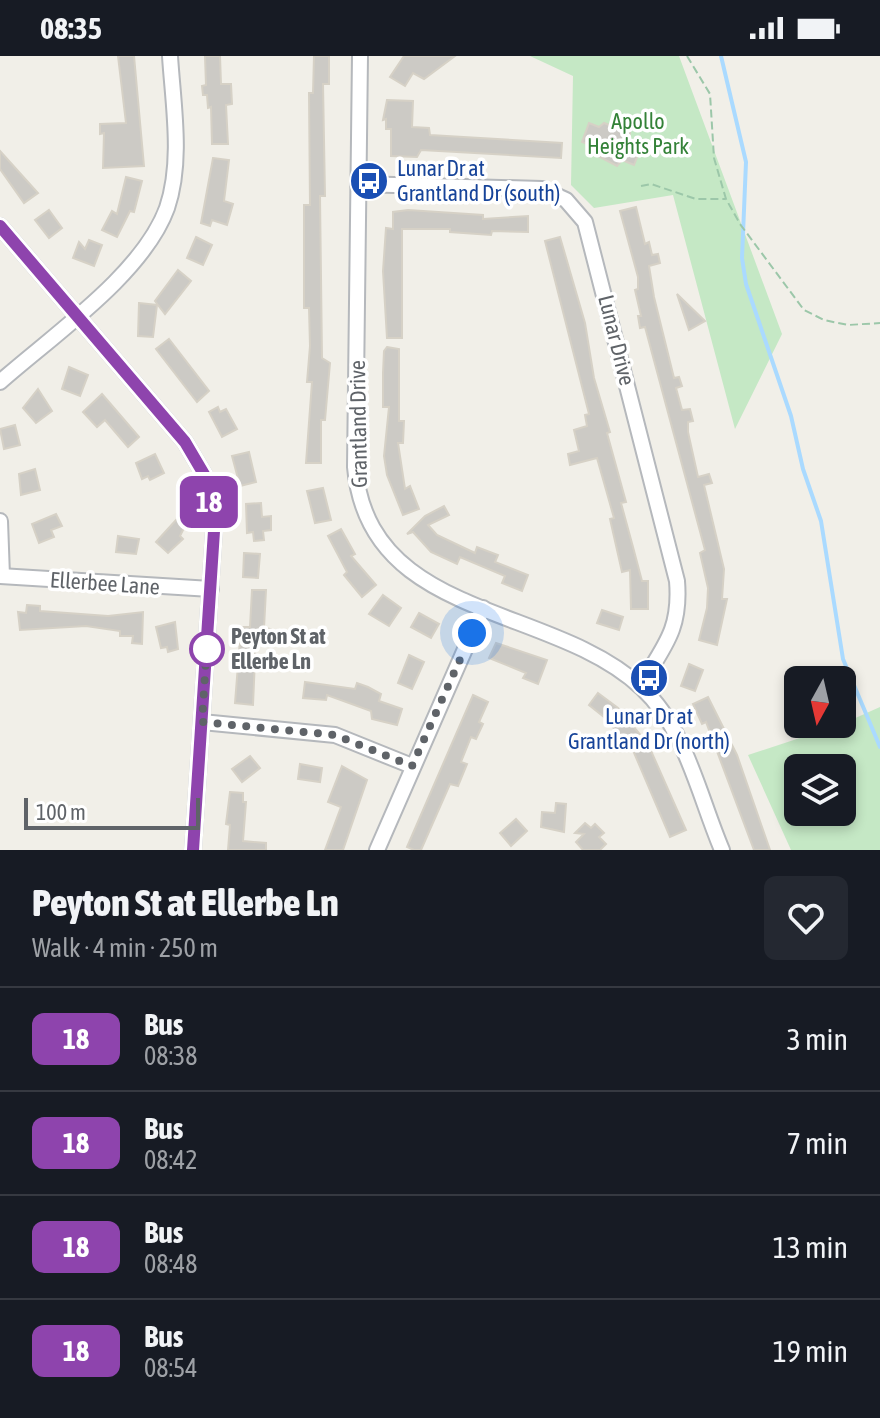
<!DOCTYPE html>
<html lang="en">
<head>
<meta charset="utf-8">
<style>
	:root { --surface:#171b24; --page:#242831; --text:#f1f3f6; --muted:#9ea1a6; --line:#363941 }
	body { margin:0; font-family:"Asap Condensed",sans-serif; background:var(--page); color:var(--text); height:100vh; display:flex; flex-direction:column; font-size:30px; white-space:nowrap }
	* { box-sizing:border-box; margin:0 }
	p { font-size:26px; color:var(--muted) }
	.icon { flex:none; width:44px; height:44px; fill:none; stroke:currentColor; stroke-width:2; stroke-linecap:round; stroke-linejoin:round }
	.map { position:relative; height:794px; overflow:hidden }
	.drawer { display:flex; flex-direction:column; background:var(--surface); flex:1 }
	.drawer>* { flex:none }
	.badge { padding:0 16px; border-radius:12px; font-size:28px; line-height:52px }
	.needle { width:52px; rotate:188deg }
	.fabs { position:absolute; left:784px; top:610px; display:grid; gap:16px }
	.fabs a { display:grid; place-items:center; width:72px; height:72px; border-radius:12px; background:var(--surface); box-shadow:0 4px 12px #0003; font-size:40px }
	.scale { position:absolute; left:24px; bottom:20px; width:176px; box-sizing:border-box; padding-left:8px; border:4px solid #5f6368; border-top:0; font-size:22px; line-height:28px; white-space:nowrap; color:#5f6368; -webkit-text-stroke:6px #fff; paint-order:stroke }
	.you { position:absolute; width:40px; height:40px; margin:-20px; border:6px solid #fff; border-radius:50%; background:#1a73e8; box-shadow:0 0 0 12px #1a73e833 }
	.map>.badge { position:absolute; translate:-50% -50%; box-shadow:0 0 0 4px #fff }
	.round { display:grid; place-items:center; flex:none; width:84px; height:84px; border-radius:12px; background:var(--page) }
	.summary { display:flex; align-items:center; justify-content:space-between; height:136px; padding:0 32px }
	h1 { font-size:38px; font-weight:800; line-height:60px }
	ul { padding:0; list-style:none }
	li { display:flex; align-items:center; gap:24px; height:104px; padding:0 32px; border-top:2px solid var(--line) }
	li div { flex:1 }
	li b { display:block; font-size:30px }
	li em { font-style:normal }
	li .badge { min-width:88px; font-weight:700; text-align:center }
	.status { display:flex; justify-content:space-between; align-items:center; height:56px; padding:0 40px; background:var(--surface); direction:ltr }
	.status svg { height:22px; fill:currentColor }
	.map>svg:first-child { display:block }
	.green { fill:#c5e8c5; fill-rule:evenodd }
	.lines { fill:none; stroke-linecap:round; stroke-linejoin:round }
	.stream { stroke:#aadaff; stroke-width:4 }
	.building { fill:#cccac5; stroke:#d6d1c6; stroke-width:2 }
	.street-casing { stroke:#b5b8bc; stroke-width:18 }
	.path { stroke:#9cc7a9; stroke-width:2; stroke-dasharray:8 4; stroke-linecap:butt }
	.street { stroke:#fff; stroke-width:14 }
	.line-casing { stroke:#fff; stroke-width:18 }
	.line { stroke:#8e44ad; stroke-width:12 }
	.walk { stroke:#5f6368; stroke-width:8; stroke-dasharray:0 14.4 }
	.stop-dot { fill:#fff; stroke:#8e44ad; stroke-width:4 }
	.labels { text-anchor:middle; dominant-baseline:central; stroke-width:7; stroke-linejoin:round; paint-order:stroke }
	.park-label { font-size:22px; fill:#348238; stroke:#fff }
	.transit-label { font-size:22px; fill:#164399; stroke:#fff; text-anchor:start }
	.street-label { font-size:22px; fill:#5f6368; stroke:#fff }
	.stop-label { font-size:22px; font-weight:bold; fill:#5f6368; stroke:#fff; text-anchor:start }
</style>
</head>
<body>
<div class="status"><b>08:35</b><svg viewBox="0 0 49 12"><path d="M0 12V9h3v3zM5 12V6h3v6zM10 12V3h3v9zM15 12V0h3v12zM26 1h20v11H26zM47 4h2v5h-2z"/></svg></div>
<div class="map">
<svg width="880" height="794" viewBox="0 0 880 794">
	<rect width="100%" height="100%" fill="#f1efe8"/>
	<g class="green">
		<path d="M530,0H679L782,278L735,373L673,139L594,152L571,129L573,20Z"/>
		<path d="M880,651V794H791L748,699L842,668ZM798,712H842V756H798Z"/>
	</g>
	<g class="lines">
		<path class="stream" d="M721,0L746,106L742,202L746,228L791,360L803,413L821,465L843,603L880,691"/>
	</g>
	<g class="building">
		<path d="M118,0H134L144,110L103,112L104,77L100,78V68L126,67Z"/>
		<path d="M205,0H220L221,28H231L232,48L226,49L228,88H212L211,51L208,52L207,39H203L202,30L206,29Z"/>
		<path d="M314,0H329V28H323L325,140H320L322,302L330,307L325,364H321V407H306L312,326H307L310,290L309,252H304V149H310L309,37H313Z"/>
		<path d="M404,0H455L424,23L413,17L405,30L390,21Z"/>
		<path d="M387,44L413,45L412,71L429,72L430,79L562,87L561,102L421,94L417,101L391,100V73H386V63L383,64Z"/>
		<path d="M589,67L599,71L604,67L630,77L629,86L641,91L634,109L622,104L617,110L590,96V89L582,86Z"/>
		<path d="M0,95L38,137L24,147L0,113Z"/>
		<path d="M213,102L229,104L224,145L233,148L227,169L212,164L210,170L201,167Z"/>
		<path d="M126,121L142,125L134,156L130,155L117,181L102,174L112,155L117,158Z"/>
		<path d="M636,151L645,188L649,186L652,199L658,198L660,207L649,210L654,241L674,322L679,321L682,330L676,332L682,354L690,353L693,365L688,366V376L698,421L709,418L712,427L704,429L724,513L722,543H727L717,589L699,584L707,552L708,532L700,497L705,494L645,271L640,272L638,260H641L635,234L638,233V221L620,155Z"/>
		<path d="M49,154L62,172L49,182L35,164Z"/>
		<path d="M408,154L483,159V163L528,160V176L492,175L491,179L450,176V173H402V282H387L383,215L386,172L393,173V156Z"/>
		<path d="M196,181L212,189L203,209L187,202Z"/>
		<path d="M560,181L585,267L594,322L610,376L607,377L626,446L621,447L633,491L642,525H648V553H631L630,514L622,516L610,463L614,462L597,402L570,409L568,398L579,395L574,374L587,370L585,359L589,358L545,185Z"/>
		<path d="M89,184L102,189L94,210L73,202L79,186L85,193Z"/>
		<path d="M178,214L191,225L165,258L155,245Z"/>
		<path d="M677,238L705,265L689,274Z"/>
		<path d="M139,247L157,249L153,281L138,280Z"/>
		<path d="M169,283L209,335L197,346L156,293Z"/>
		<path d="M387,291L399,293V365H404L403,387H398L405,433L410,430L419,453L403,459L387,419L384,400L389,351H383V317L384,295Z"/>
		<path d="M69,311L88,319L80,340L62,333Z"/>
		<path d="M38,333L52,355L36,367L23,352Z"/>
		<path d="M102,338L139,381L128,391L105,364L97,371L83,356Z"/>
		<path d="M218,351L220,356L226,353L237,373L222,381L209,356Z"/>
		<path d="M15,369L20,389L4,393L0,373Z"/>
		<path d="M249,396L256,426L240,430L232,400Z"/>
		<path d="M155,398L164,417L150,424L148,420L142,423L136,407Z"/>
		<path d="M35,413L40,434L21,439L19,418Z"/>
		<path d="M323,432L331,464L315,467L307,435Z"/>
		<path d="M261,447L262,461L271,460V474L263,475L264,484L254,485L253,476L247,477L246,448Z"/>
		<path d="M444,450L449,459L428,469L437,479L475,497L477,491L498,499L495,506L528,519L522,535L502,527L505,520L460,501L457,508L431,496L413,476L407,478L425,460Z"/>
		<path d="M56,458L62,470L51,474L54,481L39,487L32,468Z"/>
		<path d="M177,463L185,470L180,480L183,483L168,497L156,486Z"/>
		<path d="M341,473L355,498L351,500L376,529L362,541L344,519L347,516L328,480Z"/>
		<path d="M118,480L139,483L136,498L116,496Z"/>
		<path d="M244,497L260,498L258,522L243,521Z"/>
		<path d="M252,534H266L264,572L271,573L270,582L256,580L253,649L235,647L241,571H250Z"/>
		<path d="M383,539L401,552L389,570L369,558Z"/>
		<path d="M27,549L40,550V555L108,560L143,556L142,588L132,587L133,580H120V575L86,570L20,574L18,556L26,557Z"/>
		<path d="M602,554L623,561L619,574L597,567Z"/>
		<path d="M419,557L439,568L431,582L411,571Z"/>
		<path d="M175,566L178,593L168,596L167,591L161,592L156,571Z"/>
		<path d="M496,587L547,604L538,628L523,622L526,617L489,602Z"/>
		<path d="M409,599L424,606L412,633L398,627Z"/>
		<path d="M689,608L703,614L695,635L681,630Z"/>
		<path d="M305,626L355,633L357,627L368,631L381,638L379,645L402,653L397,669L372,663L371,655L327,639L326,644L303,642Z"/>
		<path d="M598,637L618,652L648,688L686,774L670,781L629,685L626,688L612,670L614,669L589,649Z"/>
		<path d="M473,639L488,646L479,666L483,668L476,683L471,681L461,706L467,708L458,730L450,728L421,794H414L407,791Z"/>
		<path d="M708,641L737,699L770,794H754L706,666L702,668L693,648Z"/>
		<path d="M250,700L260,712L242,726L232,713Z"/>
		<path d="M300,708L322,712L320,726L298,723Z"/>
		<path d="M342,710L367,724L343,794H325L341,751L328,746Z"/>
		<path d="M230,736L243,737V746H246L243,785L266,787V794H228L230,769L226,768Z"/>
		<path d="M556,747L566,748L564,776L541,771L542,756L555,757Z"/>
		<path d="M516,763L527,775L511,790L500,777Z"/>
		<path d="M585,767L591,772L595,768L604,777L599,781L606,788L600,794H583L576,786L584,778L575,777Z"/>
	</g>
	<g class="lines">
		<g class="street-casing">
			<g id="street">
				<path d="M360,0L355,411C368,565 552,547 642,632C686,673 699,740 722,794"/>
				<path d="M358,128L542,133L566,144L585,166L677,525C681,574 664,590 640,630"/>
				<path d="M0,170L185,386L205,420L214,475L193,794"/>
				<path d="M0,326C53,279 143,218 167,152C183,105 173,48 170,0"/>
				<path d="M0,465L2,520"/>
				<path d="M0,520L211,533"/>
				<path d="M202,666L335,679L412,710"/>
				<path d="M377,794L483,552"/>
			</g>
		</g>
		<g class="path">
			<path d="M687,0L710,38L714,102L726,143L740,168L804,254L824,264L848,269L880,267"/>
			<path d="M641,130L651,128L696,143H725"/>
		</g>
		<use href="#street" class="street"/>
	</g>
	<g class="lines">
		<g class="line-casing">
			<path id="line" d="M0,170L185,386L205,420L214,475L193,794"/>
		</g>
		<use href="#line" class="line"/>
		<path class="walk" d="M207,593V587L202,666L335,679L412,710L472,577"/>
	</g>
	<defs>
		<g id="bus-disc" transform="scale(2)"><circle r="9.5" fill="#1a4fb4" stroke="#fff"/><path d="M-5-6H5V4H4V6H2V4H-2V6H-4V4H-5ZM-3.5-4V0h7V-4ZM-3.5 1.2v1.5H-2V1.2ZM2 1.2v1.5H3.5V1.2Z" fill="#fff"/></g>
	</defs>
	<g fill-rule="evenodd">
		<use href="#bus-disc" x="369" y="125"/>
		<use href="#bus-disc" x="649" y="622"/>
	</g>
	<circle class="stop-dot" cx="207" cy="593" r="16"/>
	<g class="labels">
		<g class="park-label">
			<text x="638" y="65">Apollo<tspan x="638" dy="25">Heights Park</tspan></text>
		</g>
		<g class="transit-label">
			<text x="397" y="112">Lunar Dr at<tspan x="397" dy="25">Grantland Dr (south)</tspan></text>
			<text x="649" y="660" text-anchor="middle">Lunar Dr at<tspan x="649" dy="25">Grantland Dr (north)</tspan></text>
		</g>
		<g class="street-label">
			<text transform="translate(617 284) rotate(76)">Lunar Drive</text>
			<text transform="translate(358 368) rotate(-91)">Grantland Drive</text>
			<text transform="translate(105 527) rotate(4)">Ellerbee Lane</text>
		</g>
		<g class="stop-label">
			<text x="231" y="580">Peyton St at<tspan x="231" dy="25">Ellerbe Ln</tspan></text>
		</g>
	</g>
</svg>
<div class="fabs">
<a><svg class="needle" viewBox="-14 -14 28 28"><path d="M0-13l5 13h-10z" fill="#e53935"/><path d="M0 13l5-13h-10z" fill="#9ea1a6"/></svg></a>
<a><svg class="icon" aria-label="layers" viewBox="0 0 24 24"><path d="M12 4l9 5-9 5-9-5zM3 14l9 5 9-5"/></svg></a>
</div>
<div class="scale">100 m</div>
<div class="you" style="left:472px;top:577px"></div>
<b class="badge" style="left:209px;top:446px;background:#8e44ad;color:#fff">18</b>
</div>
<section class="drawer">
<div class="summary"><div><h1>Peyton St at Ellerbe Ln</h1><p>Walk · 4 min · 250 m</p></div><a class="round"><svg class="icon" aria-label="heart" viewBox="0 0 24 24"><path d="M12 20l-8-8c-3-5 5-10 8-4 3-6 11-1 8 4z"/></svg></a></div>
<ul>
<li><span class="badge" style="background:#8e44ad;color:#fff">18</span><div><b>Bus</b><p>08:38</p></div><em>3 min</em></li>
<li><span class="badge" style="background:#8e44ad;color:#fff">18</span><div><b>Bus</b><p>08:42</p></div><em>7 min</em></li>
<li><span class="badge" style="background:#8e44ad;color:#fff">18</span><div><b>Bus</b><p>08:48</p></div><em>13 min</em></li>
<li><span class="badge" style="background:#8e44ad;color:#fff">18</span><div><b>Bus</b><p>08:54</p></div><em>19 min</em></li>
</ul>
</section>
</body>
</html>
